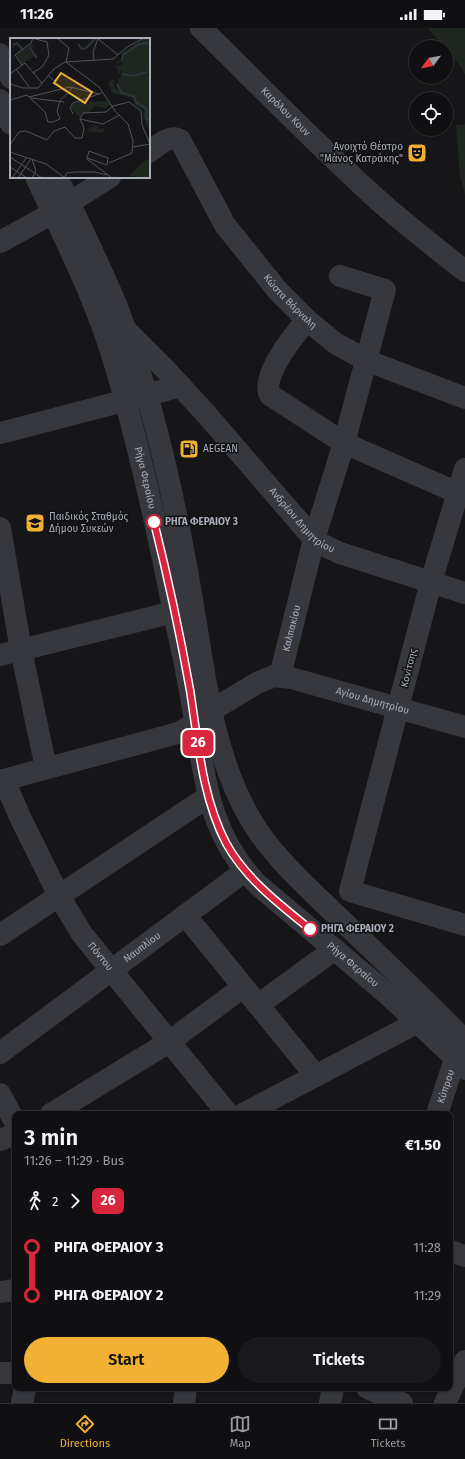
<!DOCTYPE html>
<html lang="en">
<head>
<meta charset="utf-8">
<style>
	:root { --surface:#101012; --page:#19191b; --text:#f1f3f6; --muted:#9c9d9f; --line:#303032; --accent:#f2b134 }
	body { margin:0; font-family:"Fira Sans",sans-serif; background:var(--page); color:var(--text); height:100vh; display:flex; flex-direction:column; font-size:15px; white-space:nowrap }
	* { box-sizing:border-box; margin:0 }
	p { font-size:13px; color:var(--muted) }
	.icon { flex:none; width:22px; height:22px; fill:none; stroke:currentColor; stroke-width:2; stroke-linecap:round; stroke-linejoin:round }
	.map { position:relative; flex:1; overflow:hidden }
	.panel { position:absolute; left:12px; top:1083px; width:441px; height:280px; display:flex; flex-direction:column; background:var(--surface); border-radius:8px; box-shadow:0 1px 3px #0004,0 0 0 1px var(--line) }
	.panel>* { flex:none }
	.badge { padding:0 8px; border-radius:6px; font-size:14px; line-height:26px }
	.needle { width:26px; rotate:238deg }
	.controls { position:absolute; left:409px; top:12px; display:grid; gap:8px }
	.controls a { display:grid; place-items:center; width:44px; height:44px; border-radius:50%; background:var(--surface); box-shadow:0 1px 3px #0004,0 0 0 1px var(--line); font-size:20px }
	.map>.badge { position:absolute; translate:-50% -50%; box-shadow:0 0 0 2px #fff }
	.legs { display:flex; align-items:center; gap:6px; height:44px; padding:0 12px; font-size:13px }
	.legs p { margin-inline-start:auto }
	.head { display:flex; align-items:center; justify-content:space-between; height:68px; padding:0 12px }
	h1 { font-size:22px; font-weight:600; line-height:30px }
	.primary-button { display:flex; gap:8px; margin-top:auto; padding:8px 12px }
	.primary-button a { flex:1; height:46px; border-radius:24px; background:var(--accent); color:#111; font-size:16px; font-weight:600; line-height:46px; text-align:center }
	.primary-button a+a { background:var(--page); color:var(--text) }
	ul { padding:0 12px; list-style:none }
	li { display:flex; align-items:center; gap:14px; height:48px; font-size:15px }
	li i { display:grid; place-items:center; width:6px; height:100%; margin:0 5px; background:currentColor }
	li i::after { content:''; width:10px; height:10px; margin:-5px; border:3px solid; border-radius:50%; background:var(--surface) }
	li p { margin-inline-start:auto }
	li:first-child i { background:linear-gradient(#0000 50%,currentColor 0) }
	li:last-child i { background:linear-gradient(currentColor 50%,#0000 0) }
	.status { display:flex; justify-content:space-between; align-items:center; height:28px; padding:0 20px; background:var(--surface); direction:ltr }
	.status svg { height:11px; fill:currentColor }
	.dock { display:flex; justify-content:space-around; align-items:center; height:56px; border-top:1px solid var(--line); background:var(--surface); font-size:11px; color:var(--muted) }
	.dock a { display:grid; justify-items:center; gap:2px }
	.dock .active { color:var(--accent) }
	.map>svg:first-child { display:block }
	.green { fill:#1e261f }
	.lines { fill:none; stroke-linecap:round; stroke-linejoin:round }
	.minor { stroke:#37383d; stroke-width:22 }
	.line-1-casing { stroke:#fff; stroke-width:9 }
	.line-1 { stroke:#d7263d; stroke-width:6 }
	.stop-1-dot { fill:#fff; stroke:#d7263d; stroke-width:2 }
	.labels { text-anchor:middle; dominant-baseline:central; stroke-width:3; stroke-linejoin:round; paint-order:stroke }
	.street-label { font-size:10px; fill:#a8adb8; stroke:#111113 }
	.poi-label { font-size:10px; fill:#a8adb8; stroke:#111113; text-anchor:start }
	.stop-label { font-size:10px; font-weight:bold; fill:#a8adb8; stroke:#111113; text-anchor:start }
	.inset-river { fill:none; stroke:#2c353c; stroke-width:2 }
	.inset-road { fill:none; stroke:#505258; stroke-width:1 }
	.view { fill:#f2b134; fill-opacity:0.15; stroke:#f2b134; stroke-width:2 }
	.inset-edge { fill:none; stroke:#a8adb8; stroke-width:2 }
</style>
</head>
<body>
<div class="status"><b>11:26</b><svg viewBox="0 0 49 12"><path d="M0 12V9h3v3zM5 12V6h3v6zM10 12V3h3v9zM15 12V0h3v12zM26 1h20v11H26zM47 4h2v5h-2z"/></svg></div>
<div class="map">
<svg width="465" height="1375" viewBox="0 0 465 1375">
	<rect width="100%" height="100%" fill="#161618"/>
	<g class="green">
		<path d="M428,0H465V47L461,39L446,21V19H444Z"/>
		<path d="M465,96V166L460,149L456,97Z"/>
	</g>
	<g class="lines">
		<g class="minor">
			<path id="s1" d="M201,0C259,57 317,117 378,172C406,197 436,220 465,243"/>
			<path d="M0,26L11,50"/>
			<path d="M0,72L11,96"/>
			<path id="s2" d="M149,124C157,118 170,106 180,112L225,197L278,263L307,292L335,315L368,333L465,370"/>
			<path id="s3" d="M36,149C66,213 98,275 117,343C140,422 158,504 174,585C182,620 189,656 195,692C206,757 210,807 258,857L385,964L450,1025L465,1041"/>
			<path d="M57,149C77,192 99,235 117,279C139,336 156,395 169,454C179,499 188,545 195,590C206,656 214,725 247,785C268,824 303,855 334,885C378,927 423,969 465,1013"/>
			<path d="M0,214L53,185L110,149"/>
			<path d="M307,292C295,306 260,349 270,367L344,415L465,468"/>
			<path id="s4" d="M128,304L164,340L207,387L314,511L321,516L340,525L465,565"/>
			<path d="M0,405L181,358"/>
			<path d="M465,441L431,554L350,863L465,897"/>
			<path d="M0,500L21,622L46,740"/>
			<path d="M0,627L174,584"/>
			<path id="s5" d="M280,648L314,511L344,415L385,262L340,248"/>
			<path id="s6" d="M4,752L20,789L59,868L82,906L228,1086"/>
			<path id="s7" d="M0,753L178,705L187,700L217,679L257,655L274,648L291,650L465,699"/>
			<path d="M185,887L316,1048"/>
			<path d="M0,907L209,768"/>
			<path d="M258,977L335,921"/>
			<path id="s8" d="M0,1025L245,843"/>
			<path d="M0,1066L15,1094"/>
			<path d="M51,1086L169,1014L243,959"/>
			<path d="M243,1086L418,994"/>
			<path id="s9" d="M437,1086L459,1019"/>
			<path d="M0,1112L15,1106"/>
			<path d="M450,1223L465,1228"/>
			<path d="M0,1264L15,1262"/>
			<path d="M0,1345H15"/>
			<path d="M367,1360L402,1375"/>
			<path d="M22,1375L25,1360"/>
			<path d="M184,1375L186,1360"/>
			<path d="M330,1375L333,1360"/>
			<path d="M445,1375L465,1333"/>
		</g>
	</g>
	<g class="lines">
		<g class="line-1-casing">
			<path id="line-1" d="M154,494C168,550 180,606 190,662C198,713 202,769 226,815C245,850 279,876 310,901"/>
		</g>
		<use href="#line-1" class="line-1"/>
	</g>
	<defs>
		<g id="theatre-square" transform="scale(1)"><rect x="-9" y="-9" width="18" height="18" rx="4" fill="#f2b134" stroke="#111113"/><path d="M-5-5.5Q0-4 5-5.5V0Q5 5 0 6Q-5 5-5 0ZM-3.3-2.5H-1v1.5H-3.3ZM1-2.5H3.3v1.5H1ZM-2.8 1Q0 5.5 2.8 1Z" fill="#111"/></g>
		<g id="fuel-square" transform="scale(1)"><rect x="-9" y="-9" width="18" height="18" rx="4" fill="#f2b134" stroke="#111113"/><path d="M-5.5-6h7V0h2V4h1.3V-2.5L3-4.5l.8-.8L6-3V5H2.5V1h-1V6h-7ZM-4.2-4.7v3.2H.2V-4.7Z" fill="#111"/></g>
		<g id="school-square" transform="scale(1)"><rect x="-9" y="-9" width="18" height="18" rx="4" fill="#f2b134" stroke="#111113"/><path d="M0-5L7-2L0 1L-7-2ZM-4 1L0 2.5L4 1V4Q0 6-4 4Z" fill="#111"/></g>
	</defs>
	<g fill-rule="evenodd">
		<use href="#theatre-square" x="417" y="125"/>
		<use href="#fuel-square" x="189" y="421"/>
		<use href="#school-square" x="35" y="495"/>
	</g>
	<g class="stop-1-dot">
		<circle cx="154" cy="494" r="7"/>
		<circle cx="310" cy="901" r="7"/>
	</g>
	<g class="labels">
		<g class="street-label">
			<text stroke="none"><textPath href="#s1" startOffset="119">Καρόλου Κουν</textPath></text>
			<text stroke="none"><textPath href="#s2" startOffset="232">Κώστα Βάρναλη</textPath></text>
			<text stroke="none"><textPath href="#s3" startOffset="321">Ρήγα Φεραίου</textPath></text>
			<text stroke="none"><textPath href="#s4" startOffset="257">Ανδρέου Δημητρίου</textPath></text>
			<text stroke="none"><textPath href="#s5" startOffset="49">Καλπακίου</textPath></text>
			<text transform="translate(409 640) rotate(-76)">Κονίτσης</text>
			<text stroke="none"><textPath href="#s7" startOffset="398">Αγίου Δημητρίου</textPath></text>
			<text stroke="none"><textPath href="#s8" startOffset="177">Ναυπλίου</textPath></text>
			<text stroke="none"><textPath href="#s6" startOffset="202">Πόντου</textPath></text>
			<text stroke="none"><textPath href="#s3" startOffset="872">Ρήγα Φεραίου</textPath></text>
			<text stroke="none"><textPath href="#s9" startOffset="29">Κύπρου</textPath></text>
		</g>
		<g class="poi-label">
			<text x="403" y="119" text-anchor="end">Ανοιχτό Θέατρο<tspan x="403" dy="12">"Μάνος Κατράκης"</tspan></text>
			<text x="203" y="421">AEGEAN</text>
			<text x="49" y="489">Παιδικός Σταθμός<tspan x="49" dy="12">Δήμου Συκεών</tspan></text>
		</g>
		<g class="stop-label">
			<text x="165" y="494">ΡΗΓΑ ΦΕΡΑΙΟΥ 3</text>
			<text x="321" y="901">ΡΗΓΑ ΦΕΡΑΙΟΥ 2</text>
		</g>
	</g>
	<g transform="translate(10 10)">
		<rect width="140" height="140" fill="#161618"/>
		<path d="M135,0H140V94L133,79L134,72L126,68L122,60L102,55L98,44L104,41V49L108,52L107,47L112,34L111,31V36L107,34L108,31L102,28H111L113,24L104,26L113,20L111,16ZM21,5L24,8L18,11L25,18L12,26L6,17ZM70,62L74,64L96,63L100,66L95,70L85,68L78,75H72L70,80L61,71L62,67ZM83,87L89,88L87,92L93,90L95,93L90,95L77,93ZM140,120V140L119,138L134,123Z" fill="#1e261f"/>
		<path class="inset-river" d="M68,6L72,11L76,10L85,1M3,7L7,5L12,11M19,9L27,20M112,22L113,17L129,6L140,5M112,36L123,38L137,34M107,46L112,55L124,58L126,64L137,71L136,80L139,82"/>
		<path class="inset-road" d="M22,0L37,4L39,17L33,28L23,35M47,0L59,10L56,24M87,0L108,17M84,22L83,14L88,1M56,24L89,49L105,73L118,86L123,103L122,115L99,125M12,27L5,17L21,5L23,0M6,31L19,49M0,36L15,25L32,45M38,37L52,50M0,46L13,50H28L44,31L55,24L103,21L117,9L134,0M19,59L60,49L89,56L93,54M21,60L54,64M0,62L17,57L35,74L38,84H43L50,81L47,73L50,63L63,49M63,76L60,70L63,65L89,56M70,81L73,75L96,74L103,68L119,64L131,73L132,87L140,106M70,81L93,86L110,77M9,94L16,93L37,102M37,102L44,93L55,89L65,100H72L74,90L70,81M0,107L9,94M123,109L140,106M0,114L36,126L55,140M0,119L32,140M77,120L97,127L98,120L79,113L78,117L77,119V121L102,140M0,129L17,140M2,140L17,119M8,140L21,121M22,140L26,133L22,121M54,140L57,135L65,134H85L97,137"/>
		<path class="view" d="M51,35L82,54L75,65L44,45Z"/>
		<rect width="140" height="140" class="inset-edge"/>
	</g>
</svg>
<div class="controls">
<a><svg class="needle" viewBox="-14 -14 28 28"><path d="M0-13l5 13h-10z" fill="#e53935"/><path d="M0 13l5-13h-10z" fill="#9c9d9f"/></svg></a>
<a><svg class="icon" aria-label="locate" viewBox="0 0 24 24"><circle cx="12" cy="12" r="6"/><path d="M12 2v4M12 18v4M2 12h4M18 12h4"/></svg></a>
</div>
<b class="badge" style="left:198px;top:715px;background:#d7263d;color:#fff">26</b>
<section class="panel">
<div class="head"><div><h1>3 min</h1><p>11:26 – 11:29 · Bus</p></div><b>€1.50</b></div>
<div class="legs"><svg class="icon" aria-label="walk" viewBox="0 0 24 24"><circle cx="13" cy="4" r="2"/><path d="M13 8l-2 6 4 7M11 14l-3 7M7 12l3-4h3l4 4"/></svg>2<svg class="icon" aria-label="forward" viewBox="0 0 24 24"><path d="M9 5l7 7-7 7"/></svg><b class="badge" style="background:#d7263d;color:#fff">26</b></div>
<ul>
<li><i style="color:#d7263d"></i><b>ΡΗΓΑ ΦΕΡΑΙΟΥ 3</b><p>11:28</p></li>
<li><i style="color:#d7263d"></i><b>ΡΗΓΑ ΦΕΡΑΙΟΥ 2</b><p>11:29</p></li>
</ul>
<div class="primary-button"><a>Start</a><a>Tickets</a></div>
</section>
</div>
<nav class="dock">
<a class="active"><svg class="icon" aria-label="directions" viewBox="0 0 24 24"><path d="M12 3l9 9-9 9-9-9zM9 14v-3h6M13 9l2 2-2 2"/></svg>Directions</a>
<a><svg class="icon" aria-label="map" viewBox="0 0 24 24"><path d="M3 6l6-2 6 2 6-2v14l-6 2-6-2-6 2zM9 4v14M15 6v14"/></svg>Map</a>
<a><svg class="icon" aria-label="tickets" viewBox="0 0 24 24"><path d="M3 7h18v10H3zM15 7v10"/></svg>Tickets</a>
</nav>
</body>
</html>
